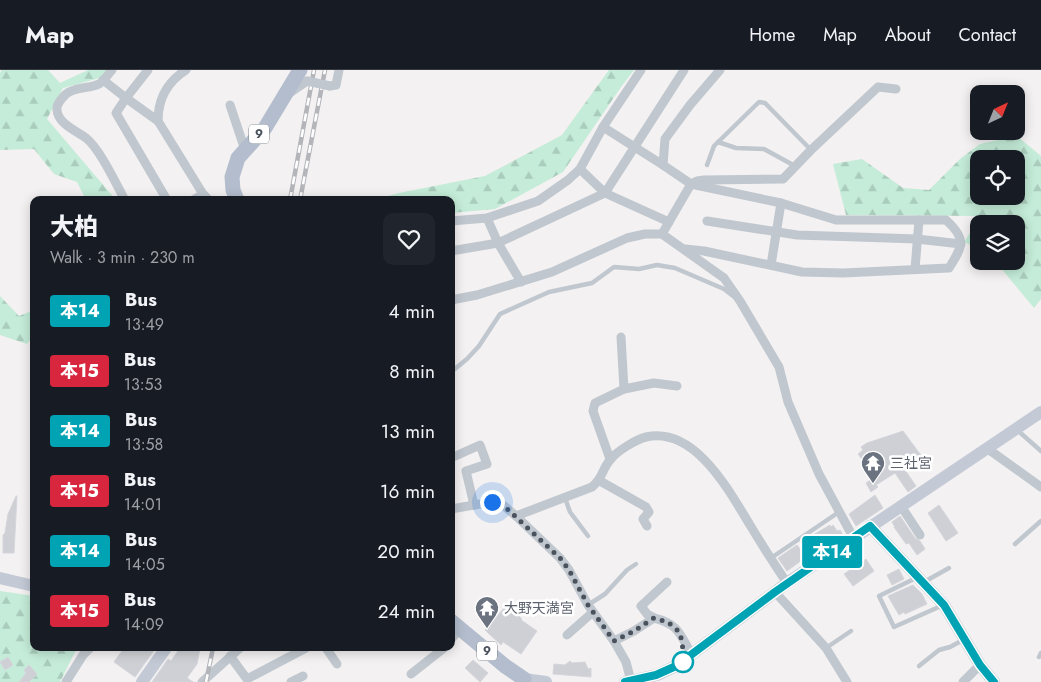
<!DOCTYPE html>
<html lang="en">
<head>
<meta charset="utf-8">
<style>
	:root { --surface:#171b24; --page:#20242c; --text:#f1f3f6; --muted:#9ea1a6; --line:#363941 }
	body { margin:0; font-family:Jost,"Noto Sans JP",sans-serif; background:var(--page); color:var(--text); height:100vh; display:flex; flex-direction:column; font-size:19px; white-space:nowrap }
	* { box-sizing:border-box; margin:0 }
	p { font-size:16px; color:var(--muted) }
	.icon { flex:none; width:28px; height:28px; fill:none; stroke:currentColor; stroke-width:2; stroke-linecap:round; stroke-linejoin:round }
	.map { position:relative; flex:1; overflow:hidden }
	.side { position:absolute; left:30px; top:126px; width:425px; height:455px; display:flex; flex-direction:column; background:var(--surface); border-radius:10px; box-shadow:0 2px 12px #0003 }
	.side>* { flex:none }
	.badge { padding:0 10px; border-radius:4px; font-size:18px; line-height:32px }
	.needle { width:32px; rotate:43deg }
	.fabs { position:absolute; left:970px; top:15px; display:grid; gap:10px }
	.fabs a { display:grid; place-items:center; width:55px; height:55px; border-radius:10px; background:var(--surface); box-shadow:0 2px 12px #0003; font-size:25px }
	.you { position:absolute; width:25px; height:25px; margin:-12px; border:4px solid #fff; border-radius:50%; background:#1a73e8; box-shadow:0 0 0 8px #1a73e833 }
	.map>.badge { position:absolute; translate:-50% -50%; box-shadow:0 0 0 2px #fff }
	.round { display:grid; place-items:center; flex:none; width:52px; height:52px; border-radius:10px; background:var(--page) }
	.overview { display:flex; align-items:center; justify-content:space-between; height:85px; padding:0 20px }
	h1 { font-size:24px; font-weight:800; line-height:38px }
	ul { padding:0; list-style:none }
	li { display:flex; align-items:center; gap:15px; height:60px; padding:0 20px }
	li div { flex:1 }
	li b { display:block; font-size:19px }
	li em { font-style:normal }
	li .badge { min-width:55px; font-weight:700; text-align:center }
	header { display:flex; align-items:center; gap:30px; box-sizing:border-box; height:70px; padding:0 25px; background:var(--surface); border-bottom:1px solid var(--line) }
	header strong { font-size:24px }
	nav { display:flex; gap:28px; margin-inline-start:auto; font-size:18px }
	.map>svg:first-child { display:block }
	.forest { fill:url(#forest-firs); fill-rule:evenodd }
	.building { fill:#ced0d5; stroke:#d5d6dc }
	.lines { fill:none; stroke-linecap:round; stroke-linejoin:round }
	.lane { stroke:#c0c7ce; stroke-width:4.5 }
	.street { stroke:#c0c7ce; stroke-width:9 }
	.secondary { stroke:#c3cad6; stroke-width:12 }
	.primary { stroke:#b3bdcd; stroke-width:15 }
	.rail-casing { stroke:#b3b5ba; stroke-width:4.5 }
	.rail { stroke:#fff; stroke-width:2.5; stroke-dasharray:8; stroke-linecap:butt }
	.street-bridge { stroke:#c0c7ce; stroke-width:9 }
	.line-casing { stroke:#fff; stroke-width:11 }
	.line { stroke:#00a3b4; stroke-width:8 }
	.walk { stroke:#4a525d; stroke-width:5; stroke-dasharray:0 9 }
	.stop-dot { fill:#fff; stroke:#00a3b4; stroke-width:2.5 }
	.labels { text-anchor:middle; dominant-baseline:central; stroke-width:5; stroke-linejoin:round; paint-order:stroke }
	.shield { fill:#fff; stroke:#80868e; stroke-width:1 }
	.shield-label { font-size:12px; font-weight:bold; fill:#4a525d }
	.worship-label { font-size:14px; fill:#5b616d; stroke:#fff; text-anchor:start }
</style>
</head>
<body>
<header>
<strong>Map</strong>
<nav><a>Home</a><a>Map</a><a>About</a><a>Contact</a></nav>
</header>
<div class="map">
<svg width="1041" height="612" viewBox="0 0 1041 612">
	<defs>
		<pattern id="forest-firs" width="22" height="20" patternUnits="userSpaceOnUse" patternTransform="scale(1.25)"><rect width="22" height="20" fill="#c4ecd8"/><path d="M5 1l3.5 6h-7zM16 11l3.5 6h-7z" fill="#aaccbc"/></pattern>
	</defs>
	<rect width="100%" height="100%" fill="#f3f1f1"/>
	<g class="forest">
		<path d="M2,0H48L60,13L88,0H109L103,7L63,18L47,49L116,130H86L77,112L54,104L34,79L0,80V3Z"/>
		<path d="M609,0H634L621,17L563,102L495,139L451,143V130H373L399,123L485,106L562,65Z"/>
		<path d="M1017,66L1041,86V229L1034,238L995,191H1016V154H979V179L964,172L981,146L846,145L833,94L862,89L903,118L929,120L960,89L980,74ZM979,89H1016V126H979Z"/>
		<path d="M0,226L19,246L34,240V265L27,274L0,265Z"/>
		<path d="M0,521L34,526V578H77L60,612H0Z"/>
	</g>
	<g class="building">
		<path d="M903,361L923,388L905,400L916,416L908,422L895,403L876,415L878,417L871,422L866,413L875,407L858,384L863,380L861,377L867,373Z"/>
		<path d="M875,425L883,438L856,456L849,444Z"/>
		<path d="M16,426H17L14,483H3V465L5,463L8,444Z"/>
		<path d="M939,435L958,463L946,471L928,443Z"/>
		<path d="M900,446L915,468L920,471L925,479L917,485L909,473L906,474L894,457H895L892,452Z"/>
		<path d="M830,455L831,457L833,455L837,461L840,460L843,465L834,472L833,470L829,472L826,467L814,475L808,468Z"/>
		<path d="M797,475L806,487L787,501L778,488Z"/>
		<path d="M866,489L874,501L853,516L844,504Z"/>
		<path d="M899,499L904,509L892,515L887,505Z"/>
		<path d="M913,515L922,524L927,534L905,544L904,542L899,545L888,526Z"/>
		<path d="M505,537H508L522,549L521,550L537,561L521,584L503,572L501,575L485,560Z"/>
		<path d="M124,578H153L155,579L135,607L114,592Z"/>
		<path d="M180,578H200L197,594L187,608L193,612H152L168,589L171,591Z"/>
		<path d="M8,587L13,595L5,600L0,592Z"/>
		<path d="M473,590L488,603L480,612L465,598Z"/>
		<path d="M570,591L572,593L585,592L588,599L591,598V607L553,604L554,594L565,595Z"/>
		<path d="M29,595L37,604L29,612H19L26,603L24,600Z"/>
	</g>
	<g class="lines">
		<g class="lane">
			<path d="M718,72L736,78L764,79L795,96"/>
			<path d="M707,95L714,76L759,32L765,33L811,80"/>
			<path d="M451,302L467,289L479,276L500,244L549,222L592,213L614,197L639,199L657,195L675,198L724,219L733,226"/>
			<path d="M1016,359L1041,381"/>
			<path d="M565,428L570,442L588,466"/>
			<path d="M1015,474L1041,451"/>
			<path d="M771,488L839,442"/>
			<path d="M916,508L879,526L894,557L941,536"/>
			<path d="M924,512L949,498"/>
			<path d="M588,535L605,524L627,500L636,494"/>
			<path d="M826,578L851,561"/>
			<path d="M1039,587L1041,583"/>
			<path d="M919,596L939,580L950,577L963,570"/>
		</g>
		<g class="street">
			<path d="M112,0C108,4 104,11 99,14C89,19 76,16 66,24C62,28 56,34 57,40C58,54 77,61 86,68C100,79 116,114 125,130"/>
			<path d="M148,0L126,28L158,51L203,124L209,130"/>
			<path d="M103,10L126,28L116,43L167,130"/>
			<path d="M330,16L336,15L339,0"/>
			<path d="M288,24L307,11"/>
			<path d="M230,35L245,80"/>
			<path d="M158,51C158,29 167,12 186,0"/>
			<path d="M603,57L663,95"/>
			<path d="M580,99L605,123L669,152"/>
			<path d="M193,130L203,124"/>
			<path d="M487,148L498,173L521,212"/>
			<path d="M451,151L487,148L538,131L568,110L580,99L603,57L641,0"/>
			<path d="M707,151L797,165L917,169L961,174"/>
			<path d="M662,164L691,114L697,111L704,110L783,109L811,80L878,17L896,19"/>
			<path d="M685,179L704,181L802,202L843,203L949,198C963,176 967,169 946,150H836L781,133L691,114L663,95L665,69L690,35L720,0"/>
			<path d="M451,181L498,173L605,123L684,0"/>
			<path d="M771,195L781,133"/>
			<path d="M915,199L919,150"/>
			<path d="M451,230L477,225L552,202L627,168L645,164H662L724,208L740,231L779,297L788,332L819,404L853,467"/>
			<path d="M621,267L624,319"/>
			<path d="M988,379L1041,417"/>
			<path d="M451,388L480,375L487,394L466,401L474,435"/>
			<path d="M610,389L593,341L595,333L624,319L654,313L677,316"/>
			<path d="M600,411L646,437L649,442L643,449L647,456"/>
			<path d="M901,436L920,465"/>
			<path d="M451,439L492,432L503,435L516,446L560,488L569,500L588,535L614,571L626,592L631,611"/>
			<path d="M516,446L592,417C604,407 602,398 611,389C617,381 637,369 646,367C695,356 729,421 750,455C762,475 774,494 787,513"/>
			<path d="M775,522L826,578L847,612"/>
			<path d="M654,548L647,544L641,536L667,512"/>
			<path d="M567,565L593,542"/>
			<path d="M451,569L460,559"/>
			<path d="M614,571L634,561L654,548C679,554 680,565 692,585"/>
			<path d="M326,578L337,594"/>
			<path d="M230,586L247,609L306,578"/>
			<path d="M411,604L444,578"/>
			<path d="M66,612L83,585L90,578"/>
			<path d="M202,612L240,578"/>
			<path d="M291,612L303,606"/>
			<path d="M963,612L980,595"/>
		</g>
		<g class="secondary">
			<path d="M870,456L944,535L980,595L994,612"/>
			<path d="M0,508L34,516"/>
			<path d="M524,609L546,612"/>
			<path d="M142,612L166,578"/>
			<path d="M625,612L657,605L676,596L787,513L1041,342"/>
		</g>
		<g class="primary">
			<path d="M237,130L233,120L232,107L238,88L265,58L300,0"/>
			<path d="M451,551L505,596L524,609L523,612"/>
		</g>
		<g class="rail-casing">
			<g id="rail">
				<path d="M290,130L314,0"/>
				<path d="M300,130L325,0"/>
				<path d="M206,612L213,578"/>
			</g>
		</g>
		<use href="#rail" class="rail"/>
		<path class="street-bridge" d="M307,11L330,16"/>
	</g>
	<g class="lines">
		<g class="line-casing">
			<path id="line" d="M625,612L656,605L676,596L775,522L870,456L944,535L980,595L994,612"/>
		</g>
		<use href="#line" class="line"/>
		<path class="walk" d="M492,432L503,435L560,488L569,500L588,535L614,571L634,561L654,548C682,555 683,566 683,592"/>
	</g>
	<defs>
		<g id="temple-pin" transform="scale(1.25)"><path d="M0 17L-7.5 6A9.5 9.5 0 1 1 7.5 6Z" fill="#6b7280" stroke="#fff"/><path d="M0-6L5-2H3V0L6.5 2.5H4V6H1.5V3h-3V6H-4V2.5H-6.5L-3 0V-2H-5Z" fill="#fff"/></g>
	</defs>
	<g fill-rule="evenodd">
		<use href="#temple-pin" x="873" y="393"/>
		<use href="#temple-pin" x="487" y="538"/>
	</g>
	<circle class="stop-dot" cx="683" cy="592" r="10"/>
	<g class="labels">
		<g class="shield">
			<rect x="249" y="54.5" width="20" height="19" rx="4"/>
			<rect x="477" y="571.5" width="20" height="19" rx="4"/>
		</g>
		<g class="shield-label">
			<text x="259" y="64">9</text>
			<text x="487" y="581">9</text>
		</g>
		<g class="worship-label">
			<text x="890" y="393">三社宮</text>
			<text x="504" y="538">大野天満宮</text>
		</g>
	</g>
</svg>
<div class="fabs">
<a><svg class="needle" viewBox="-14 -14 28 28"><path d="M0-13l5 13h-10z" fill="#e53935"/><path d="M0 13l5-13h-10z" fill="#9ea1a6"/></svg></a>
<a><svg class="icon" aria-label="locate" viewBox="0 0 24 24"><circle cx="12" cy="12" r="6"/><path d="M12 2v4M12 18v4M2 12h4M18 12h4"/></svg></a>
<a><svg class="icon" aria-label="layers" viewBox="0 0 24 24"><path d="M12 4l9 5-9 5-9-5zM3 14l9 5 9-5"/></svg></a>
</div>
<div class="you" style="left:492px;top:432px"></div>
<b class="badge" style="left:832px;top:482px;background:#00a3b4;color:#fff">本14</b>
<section class="side">
<div class="overview"><div><h1>大柏</h1><p>Walk · 3 min · 230 m</p></div><a class="round"><svg class="icon" aria-label="heart" viewBox="0 0 24 24"><path d="M12 20l-8-8c-3-5 5-10 8-4 3-6 11-1 8 4z"/></svg></a></div>
<ul>
<li><span class="badge" style="background:#00a3b4;color:#fff">本14</span><div><b>Bus</b><p>13:49</p></div><em>4 min</em></li>
<li><span class="badge" style="background:#d7263d;color:#fff">本15</span><div><b>Bus</b><p>13:53</p></div><em>8 min</em></li>
<li><span class="badge" style="background:#00a3b4;color:#fff">本14</span><div><b>Bus</b><p>13:58</p></div><em>13 min</em></li>
<li><span class="badge" style="background:#d7263d;color:#fff">本15</span><div><b>Bus</b><p>14:01</p></div><em>16 min</em></li>
<li><span class="badge" style="background:#00a3b4;color:#fff">本14</span><div><b>Bus</b><p>14:05</p></div><em>20 min</em></li>
<li><span class="badge" style="background:#d7263d;color:#fff">本15</span><div><b>Bus</b><p>14:09</p></div><em>24 min</em></li>
</ul>
</section>
</div>
</body>
</html>
